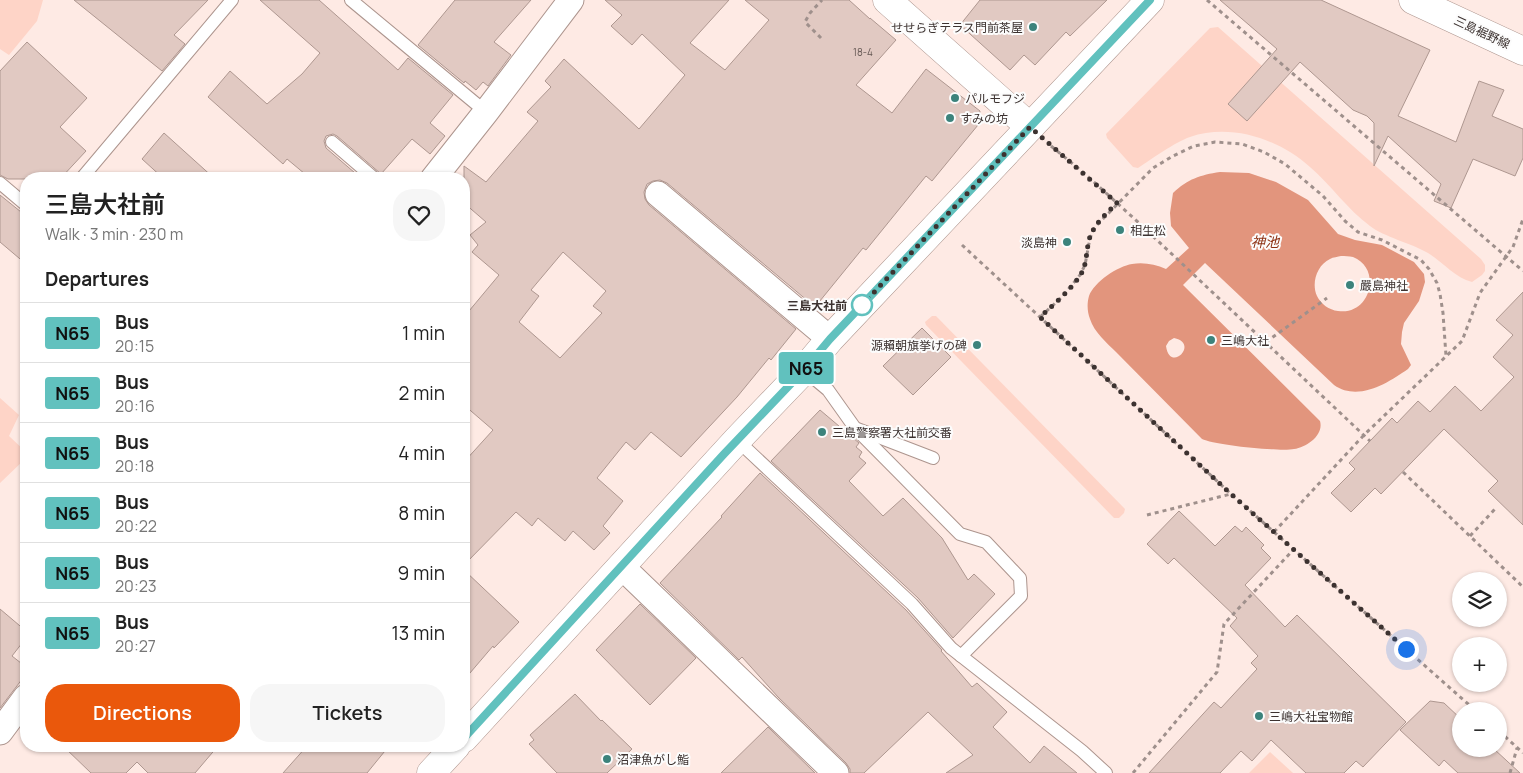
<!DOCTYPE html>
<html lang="en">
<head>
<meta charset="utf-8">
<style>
	:root { --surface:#fff; --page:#f6f6f6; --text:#222; --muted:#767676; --line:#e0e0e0; --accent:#ea580c }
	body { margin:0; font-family:Manrope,"Noto Sans JP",sans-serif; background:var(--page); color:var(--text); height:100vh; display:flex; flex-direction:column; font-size:19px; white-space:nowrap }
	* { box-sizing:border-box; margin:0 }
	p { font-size:16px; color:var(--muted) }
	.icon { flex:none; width:28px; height:28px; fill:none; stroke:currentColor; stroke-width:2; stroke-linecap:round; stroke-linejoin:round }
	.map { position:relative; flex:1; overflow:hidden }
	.side { position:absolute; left:20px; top:172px; width:450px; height:580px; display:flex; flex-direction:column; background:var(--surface); border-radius:20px; box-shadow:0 1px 4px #0004 }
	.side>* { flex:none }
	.badge { padding:0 10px; border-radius:4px; font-size:18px; line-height:32px }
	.buttons { position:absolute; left:1452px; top:572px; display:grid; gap:10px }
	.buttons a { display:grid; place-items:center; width:55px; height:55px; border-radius:50%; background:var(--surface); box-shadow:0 1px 4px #0004; font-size:25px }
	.you { position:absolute; width:25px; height:25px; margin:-12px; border:4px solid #fff; border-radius:50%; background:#1a73e8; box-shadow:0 0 0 8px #1a73e833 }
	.map>.badge { position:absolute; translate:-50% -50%; box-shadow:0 0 0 2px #fff }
	h2 { padding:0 25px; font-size:19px; line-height:45px }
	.round { display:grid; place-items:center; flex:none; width:52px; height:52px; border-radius:20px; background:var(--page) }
	.headline { display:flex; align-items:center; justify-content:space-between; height:85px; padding:0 25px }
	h1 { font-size:24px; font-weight:600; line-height:38px }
	.action { display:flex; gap:10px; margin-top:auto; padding:10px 25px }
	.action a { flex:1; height:58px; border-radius:20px; background:var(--accent); color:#fff; font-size:20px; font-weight:600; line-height:58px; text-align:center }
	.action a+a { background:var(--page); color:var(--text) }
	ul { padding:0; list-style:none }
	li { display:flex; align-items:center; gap:15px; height:60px; padding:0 25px; border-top:1px solid var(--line) }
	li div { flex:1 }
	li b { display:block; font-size:19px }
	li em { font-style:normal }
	li .badge { min-width:55px; font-weight:700; text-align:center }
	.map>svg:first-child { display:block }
	.green { fill:#fed4c7 }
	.water { fill:#e2957d; fill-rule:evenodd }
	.building { fill:#e1c9c2; stroke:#ae9790; fill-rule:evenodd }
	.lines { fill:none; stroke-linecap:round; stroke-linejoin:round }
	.service-casing { stroke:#ad958e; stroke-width:14 }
	.minor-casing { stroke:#ad958e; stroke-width:27 }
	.tertiary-casing { stroke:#ad958e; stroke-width:29 }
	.primary-casing { stroke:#ad958e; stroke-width:29 }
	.path { stroke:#9f908c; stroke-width:3; stroke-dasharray:4 4; stroke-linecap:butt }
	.service { stroke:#fff; stroke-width:12 }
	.minor { stroke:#fff; stroke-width:25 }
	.tertiary { stroke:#fff; stroke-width:28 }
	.primary { stroke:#fff; stroke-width:28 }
	.line-casing { stroke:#fff; stroke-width:11 }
	.line { stroke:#61c1be; stroke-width:8 }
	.walk { stroke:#3c3230; stroke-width:5; stroke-dasharray:0 9 }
	.poi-dot { fill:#3c837c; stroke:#fcfcfc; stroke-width:2 }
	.stop-dot { fill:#fff; stroke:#61c1be; stroke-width:2.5 }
	.labels { text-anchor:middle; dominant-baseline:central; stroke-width:4; stroke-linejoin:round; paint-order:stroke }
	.number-label { font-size:10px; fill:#655854 }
	.poi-label { font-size:12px; fill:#3c3230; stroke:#fcfcfc; text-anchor:start }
	.street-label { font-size:12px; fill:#3c3230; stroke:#fcfcfc }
	.stop-label { font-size:12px; font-weight:bold; fill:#3c3230; stroke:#fcfcfc; text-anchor:end }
	.water-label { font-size:14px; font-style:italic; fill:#8d3214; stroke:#fcfcfc }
</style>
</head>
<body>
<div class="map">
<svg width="1523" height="773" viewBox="0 0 1523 773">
	<rect width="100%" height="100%" fill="#feeae4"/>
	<g class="green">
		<path d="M0,0H43L37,21L9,55L0,49Z"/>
		<path d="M1218,27L1481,259L1485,265V271L1482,275L1472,282C1455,278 1443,262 1428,253C1411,243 1384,237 1370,226C1347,209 1331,185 1310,167C1279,139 1231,123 1190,137C1175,142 1152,159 1138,168L1133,167L1107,138L1106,134L1210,28Z"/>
		<path d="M932,316H936L1125,509L1124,513L1119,518H1114L926,325L925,322Z"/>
		<path d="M0,398L19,415L9,436L26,452L24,460L0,483Z"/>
		<path d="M1270,752L1293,773H1249Z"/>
	</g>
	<path class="water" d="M1220,172L1249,173L1276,182L1308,200L1338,234L1355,240L1382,245L1414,262L1424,274L1425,282L1419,301L1404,323L1402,332L1401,344L1411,365L1408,369C1388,383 1358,402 1334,385L1205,263L1183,285L1320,421C1324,435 1307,447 1294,449C1281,452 1214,445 1202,439L1116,352C1107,343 1094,332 1090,319C1087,311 1087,303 1089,296C1094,282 1118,266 1132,264C1143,262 1155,264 1166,269L1189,248L1171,226L1170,213L1173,193C1188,179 1200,175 1220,172ZM1341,256C1345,256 1349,256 1353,257C1383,269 1370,316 1338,311C1329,310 1321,304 1317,296C1311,283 1317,265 1330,259C1333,257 1338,257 1341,256ZM1174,338C1200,343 1170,374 1166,346L1169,341Z"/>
	<g class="building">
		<path d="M74,0H208L174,35L185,44L162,71Z"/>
		<path d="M260,0H319L398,70L408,58L453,95L430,123L445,136L430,154L412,139L381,174L337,136L333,134L326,136L324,141L326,148L362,179H311L287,159L283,164L208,97L230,71L267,104L302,74L320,53Z"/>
		<path d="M455,0H531L494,42L511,55L488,86L483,82L476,90L465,81L464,83L418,45Z"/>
		<path d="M605,0H729L690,43L725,70L769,20L745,0H849L870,19V18L896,40L856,85L892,113L926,69L980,111L978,125L932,181L926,176L866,250L863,248L815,307L667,183L660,180L653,181L647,184L644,192L645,199L649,205L796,329L771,360L769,358L737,397L681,457L651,432L635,450L626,442L597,478L623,501L603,526L610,533L594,550L573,531L565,541L538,518L532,526L516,512L464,565V462L493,430L464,405V317L499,275L472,252L478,245L470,235L486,222L464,203V166L486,182L538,121L527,112L551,87L545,81L564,59L639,129L685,75L642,34L632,45L611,26L622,15ZM563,252L606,291L593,306L602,313L560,358L519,322L539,296L531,290Z"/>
		<path d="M980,0H1107L1070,36L1066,32L1035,65L1024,55L1010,70L960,25Z"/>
		<path d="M1220,0H1321L1430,50L1398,116L1456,142L1479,81L1504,90L1492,116L1523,129V158L1515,176L1473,159L1451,208L1434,201L1441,184L1388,136L1374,166V123L1367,116L1353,110L1300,62L1247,121L1228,104L1277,49Z"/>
		<path d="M27,42L87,98L60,127L86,151L60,179H8L0,175V71Z"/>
		<path d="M164,133L215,179H164L142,159Z"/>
		<path d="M0,195L26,216V264L0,242Z"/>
		<path d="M1523,292V525L1488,491L1498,481L1444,429L1381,494L1375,488L1351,512L1331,493L1355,469L1349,463L1392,418L1397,423L1418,401L1430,412L1455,386L1481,411L1514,377L1493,357L1513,335L1496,320Z"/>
		<path d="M922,328L951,357L913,395L883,366Z"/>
		<path d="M820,410L859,443L856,447L862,452L859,457L866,463L849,481L883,516L903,498L942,538L968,580L974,574L995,594L953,638L918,598L771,461Z"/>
		<path d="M760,473L906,610L942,650L941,651L972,687L977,683L1007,712L993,727L1030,763L1044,746L1077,773H946L973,755L928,712L864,773H850V769L846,763L778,697L742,657L739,660L660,583L722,517L721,516Z"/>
		<path d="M1179,511L1215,546L1235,526L1242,532L1246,527L1264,545L1261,548L1271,558L1245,585L1285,627L1297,615L1406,722L1363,767L1356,761L1344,773H1306L1271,740L1252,761L1241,751L1220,773H1149L1214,702L1221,708L1257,669L1251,663L1258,656L1230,626L1237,618L1174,558L1168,564L1147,544Z"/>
		<path d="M464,570L519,622L494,648L493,646L464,680Z"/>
		<path d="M640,604L696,658L650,705L596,650Z"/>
		<path d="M0,609L26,631V638L12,656L26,667V674L0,708Z"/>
		<path d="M575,694L601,721L602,720L632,749L607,773H557L529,744L534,740L530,735Z"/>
		<path d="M1430,701L1444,703L1461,719V749H1494L1520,773H1458L1444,760L1439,766L1400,730Z"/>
		<path d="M768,727L815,773H721Z"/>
		<path d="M63,746H218L195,773H148L137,762L126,773H91Z"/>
		<path d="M307,746H389L367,773H283Z"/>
	</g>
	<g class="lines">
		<g class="service-casing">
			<g id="service">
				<path d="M351,0L486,112"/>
				<path d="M332,142L375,179"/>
				<path d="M81,179L232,0"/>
				<path d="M0,183L26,205"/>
				<path d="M804,370L828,390L855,428L933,458"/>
				<path d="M855,428L960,534L986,542L1020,578L1021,596L961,656"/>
				<path d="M737,440L912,604L951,648L1082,751L1106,773"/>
			</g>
		</g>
		<g class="minor-casing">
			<g id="minor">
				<path d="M433,179L486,112L571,0"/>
				<path d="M658,194L830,339"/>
				<path d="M621,566L836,773"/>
				<path d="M0,732L26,697"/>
			</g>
		</g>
		<g class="tertiary-casing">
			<path id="tertiary" d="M887,0L1030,127"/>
		</g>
		<g class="primary-casing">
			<g id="primary">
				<path d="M1413,0L1523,51"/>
				<path d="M464,738L737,440L804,370L830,339L1150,0"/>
				<path d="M431,773L456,746"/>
			</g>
		</g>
		<g class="path">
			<path d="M1207,0L1523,271"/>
			<path d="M821,38L805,22L810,13L822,0"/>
			<path d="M1051,146L1084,173L1139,223L1370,441"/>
			<path d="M962,245L1231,494L1476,711"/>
			<path d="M1040,317L1062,297L1080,275L1085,265L1090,238L1095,227L1153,168L1173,156L1194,146L1215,142L1242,144L1264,152L1285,164L1323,196L1345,221L1358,232L1382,240L1421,260L1429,269L1437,283L1440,294L1443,313L1446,356"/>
			<path d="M1266,342L1327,298"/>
			<path d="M1403,472L1523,587"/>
			<path d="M1147,515L1231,494"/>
			<path d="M1274,532L1364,435L1462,341L1480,293L1513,247L1523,219"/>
			<path d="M1470,536L1495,509"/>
			<path d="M1499,731L1523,753"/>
			<path d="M1133,773L1217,672L1224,624L1294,549"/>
			<path d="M1510,773L1517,748"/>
		</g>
		<use href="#service" class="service"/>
		<use href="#minor" class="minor"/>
		<use href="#tertiary" class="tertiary"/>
		<use href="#primary" class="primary"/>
	</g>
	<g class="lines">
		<g class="line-casing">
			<path id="line" d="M464,738L724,454L804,370L830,339L1150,0"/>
		</g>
		<use href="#line" class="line"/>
		<path class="walk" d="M862,305L1030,127L1117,203C1106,214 1093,225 1089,240C1086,252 1087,264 1081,274C1071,290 1054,304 1040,317L1231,494L1406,649"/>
	</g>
	<g class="poi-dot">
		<circle cx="1033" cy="27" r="5"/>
		<circle cx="955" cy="98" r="5"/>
		<circle cx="950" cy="118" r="5"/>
		<circle cx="1120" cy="230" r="5"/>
		<circle cx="1067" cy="242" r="5"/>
		<circle cx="1350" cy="285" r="5"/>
		<circle cx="1211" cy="340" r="5"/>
		<circle cx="977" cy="345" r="5"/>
		<circle cx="822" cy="432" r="5"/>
		<circle cx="1259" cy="716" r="5"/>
		<circle cx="607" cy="759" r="5"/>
	</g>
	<circle class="stop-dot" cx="862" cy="305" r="10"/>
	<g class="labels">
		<g class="number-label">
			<text x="863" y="52">18-4</text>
		</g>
		<g class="poi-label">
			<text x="1023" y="27" text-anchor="end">せせらぎテラス門前茶屋</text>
			<text x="965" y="98">パルモフジ</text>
			<text x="960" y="118">すみの坊</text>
			<text x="1130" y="230">相生松</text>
			<text x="1057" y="242" text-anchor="end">淡島神</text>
			<text x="1360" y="285">嚴島神社</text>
			<text x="1221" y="340">三嶋大社</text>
			<text x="967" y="345" text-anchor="end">源賴朝旗挙げの碑</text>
			<text x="832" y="432">三島警察署大社前交番</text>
			<text x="1269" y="716">三嶋大社宝物館</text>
			<text x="617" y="759">沼津魚がし鮨</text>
		</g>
		<g class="street-label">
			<text transform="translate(1482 32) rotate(25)">三島裾野線</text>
		</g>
		<g class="stop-label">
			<text x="847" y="305">三島大社前</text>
		</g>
		<g class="water-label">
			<text x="1265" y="241">神池</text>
		</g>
	</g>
</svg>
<div class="buttons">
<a><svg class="icon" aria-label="layers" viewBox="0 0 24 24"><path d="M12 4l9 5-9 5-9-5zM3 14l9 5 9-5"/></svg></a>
<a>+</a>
<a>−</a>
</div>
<div class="you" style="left:1406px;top:649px"></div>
<b class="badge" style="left:806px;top:368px;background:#61c1be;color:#111">N65</b>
<section class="side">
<div class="headline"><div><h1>三島大社前</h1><p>Walk · 3 min · 230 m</p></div><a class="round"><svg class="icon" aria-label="heart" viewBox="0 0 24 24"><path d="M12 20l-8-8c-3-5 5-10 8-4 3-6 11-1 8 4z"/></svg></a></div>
<h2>Departures</h2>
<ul>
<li><span class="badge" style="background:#61c1be;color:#111">N65</span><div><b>Bus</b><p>20:15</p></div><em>1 min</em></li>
<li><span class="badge" style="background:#61c1be;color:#111">N65</span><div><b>Bus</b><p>20:16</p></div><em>2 min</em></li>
<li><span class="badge" style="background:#61c1be;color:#111">N65</span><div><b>Bus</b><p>20:18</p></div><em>4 min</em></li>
<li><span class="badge" style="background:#61c1be;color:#111">N65</span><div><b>Bus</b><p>20:22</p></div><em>8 min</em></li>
<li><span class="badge" style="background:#61c1be;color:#111">N65</span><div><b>Bus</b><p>20:23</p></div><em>9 min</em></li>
<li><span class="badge" style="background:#61c1be;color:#111">N65</span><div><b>Bus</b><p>20:27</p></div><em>13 min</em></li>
</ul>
<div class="action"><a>Directions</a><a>Tickets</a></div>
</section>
</div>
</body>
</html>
